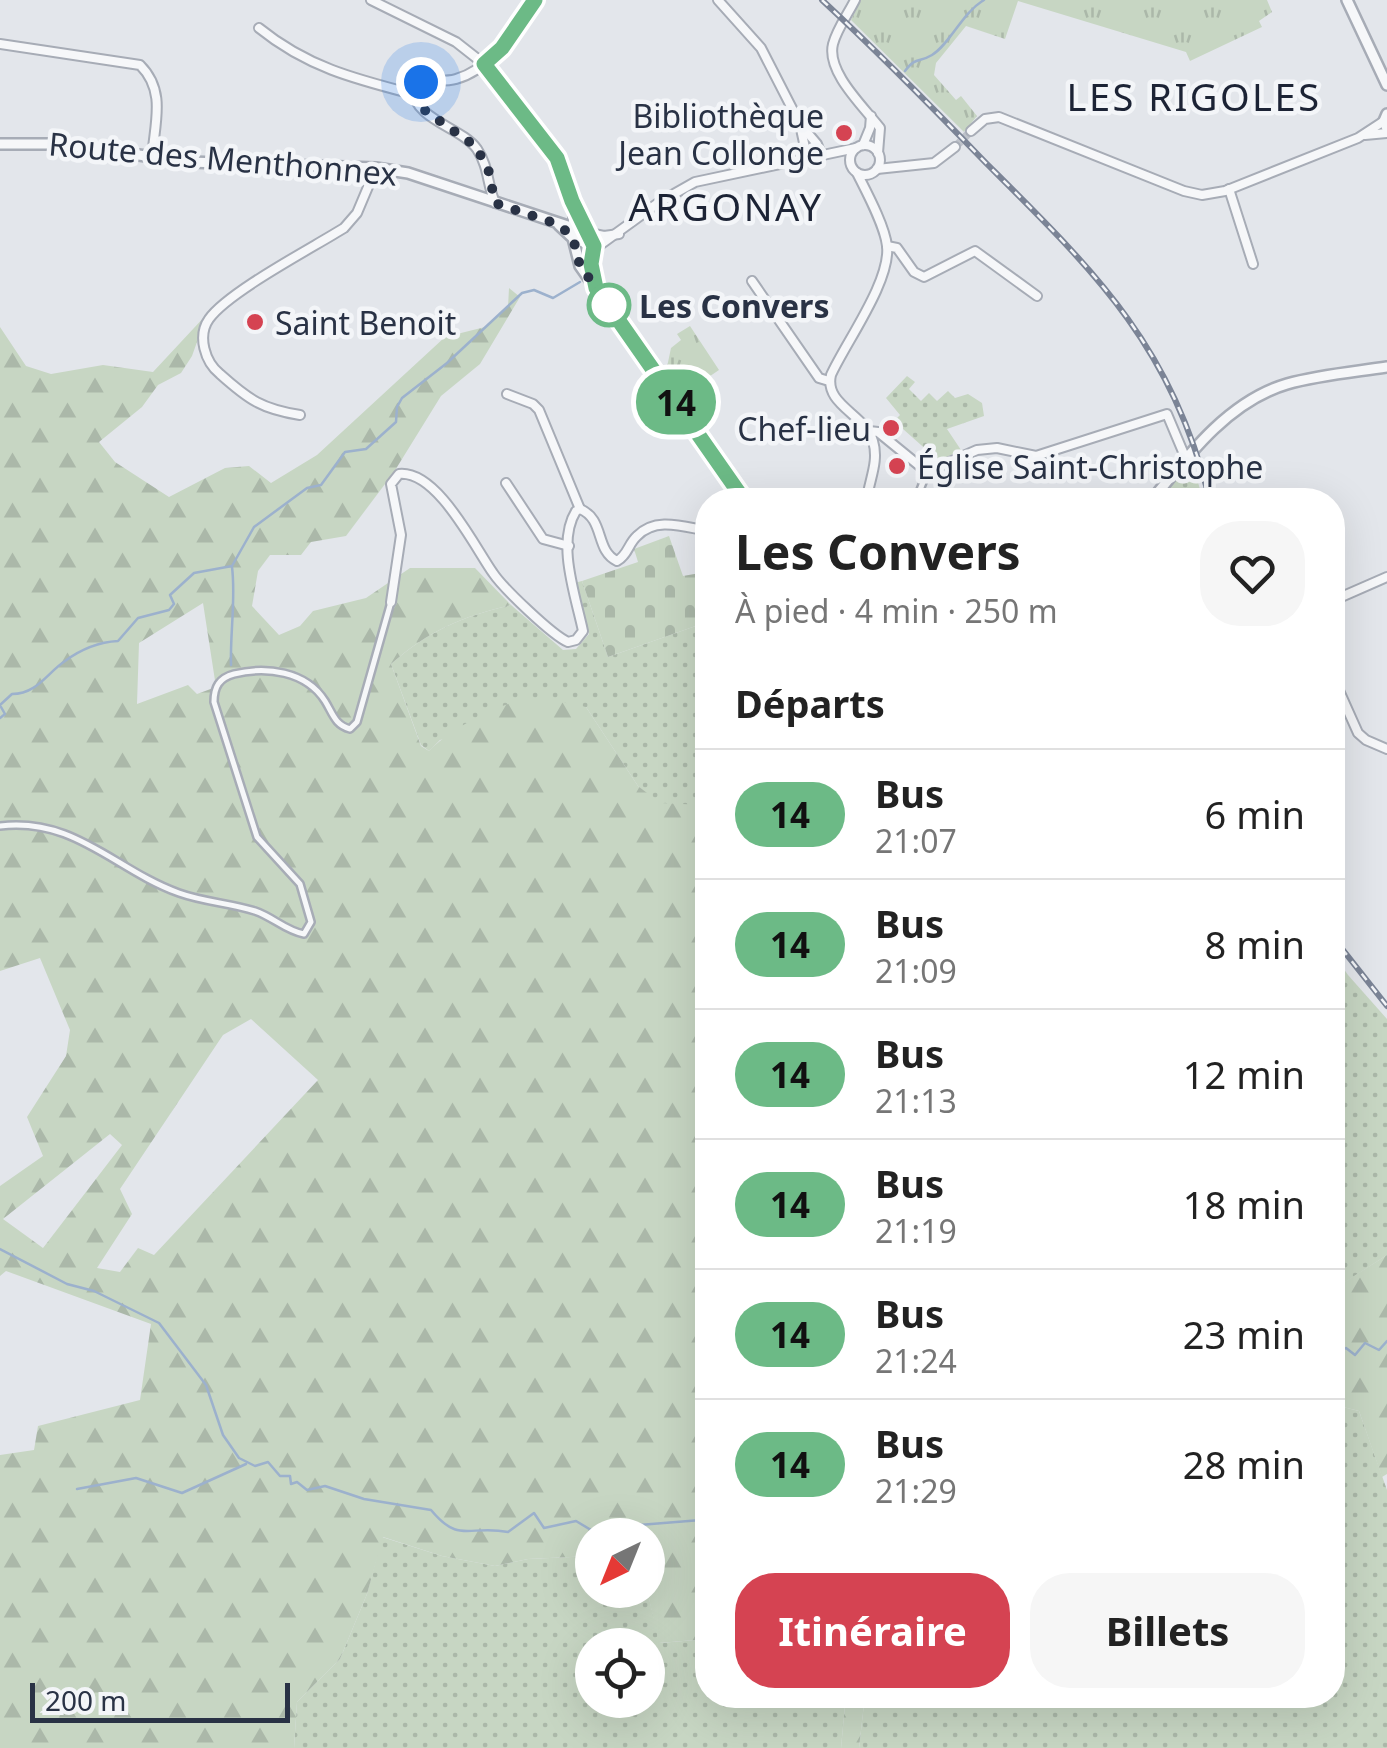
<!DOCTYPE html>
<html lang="fr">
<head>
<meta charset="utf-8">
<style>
	:root { --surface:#fff; --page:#f6f6f6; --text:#222; --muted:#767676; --line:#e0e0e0; --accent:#d54352 }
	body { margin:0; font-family:"Noto Sans",sans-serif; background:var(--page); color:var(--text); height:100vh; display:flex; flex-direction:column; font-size:38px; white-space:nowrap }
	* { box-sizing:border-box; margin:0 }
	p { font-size:32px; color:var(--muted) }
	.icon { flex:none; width:55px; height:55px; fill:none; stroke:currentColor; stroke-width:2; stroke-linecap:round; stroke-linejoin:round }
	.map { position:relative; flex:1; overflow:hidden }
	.sheet { position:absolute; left:695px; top:488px; width:650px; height:1220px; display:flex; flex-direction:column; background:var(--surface); border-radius:40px; box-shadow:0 10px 40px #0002 }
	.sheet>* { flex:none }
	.badge { padding:0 20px; border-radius:32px; font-size:35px; line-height:65px }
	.needle { width:65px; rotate:223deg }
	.controls { position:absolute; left:575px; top:1518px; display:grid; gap:20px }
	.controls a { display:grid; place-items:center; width:90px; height:90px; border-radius:50%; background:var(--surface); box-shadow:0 10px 40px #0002; font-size:50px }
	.scale { position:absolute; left:30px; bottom:25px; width:260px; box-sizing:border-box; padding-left:10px; border:5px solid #293245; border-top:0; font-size:28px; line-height:35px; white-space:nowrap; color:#293245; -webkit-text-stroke:8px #f3f5f8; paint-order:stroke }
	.you { position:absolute; width:50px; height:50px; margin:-25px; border:8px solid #fff; border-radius:50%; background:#1a73e8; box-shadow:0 0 0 15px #1a73e833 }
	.map>.badge { position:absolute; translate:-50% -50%; box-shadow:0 0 0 5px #fff }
	h2 { padding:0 40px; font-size:38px; line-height:90px }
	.round { display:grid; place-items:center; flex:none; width:105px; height:105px; border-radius:40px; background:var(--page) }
	.headline { display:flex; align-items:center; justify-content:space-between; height:170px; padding:0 40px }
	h1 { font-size:48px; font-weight:700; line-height:75px }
	.action { display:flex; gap:20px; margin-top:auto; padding:20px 40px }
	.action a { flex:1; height:115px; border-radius:40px; background:var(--accent); color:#fff; font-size:40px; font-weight:700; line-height:115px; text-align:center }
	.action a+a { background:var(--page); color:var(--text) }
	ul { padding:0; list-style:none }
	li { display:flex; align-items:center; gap:30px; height:130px; padding:0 40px; border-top:2px solid var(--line) }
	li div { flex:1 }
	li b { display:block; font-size:38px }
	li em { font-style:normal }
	li .badge { min-width:110px; font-weight:700; text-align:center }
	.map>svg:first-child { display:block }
	.grass { fill:url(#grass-dots); fill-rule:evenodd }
	.forest { fill:url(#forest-firs); fill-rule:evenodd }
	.cemetery { fill:url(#cemetery-stones) }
	.park { fill:url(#park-tufts) }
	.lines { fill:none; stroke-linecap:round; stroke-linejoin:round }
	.stream { stroke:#9cb1cd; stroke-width:2.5 }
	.minor-tunnel { stroke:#bec2ca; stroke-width:8; stroke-dasharray:8 4; stroke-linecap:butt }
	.pedestrian-casing { stroke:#a7acb6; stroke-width:10 }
	.minor-casing { stroke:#a7acb6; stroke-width:12 }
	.tertiary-casing { stroke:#a7acb6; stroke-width:14 }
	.pedestrian { stroke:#f6f7f9; stroke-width:5 }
	.minor { stroke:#f6f7f9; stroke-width:8 }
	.tertiary { stroke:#f6f7f9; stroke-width:9 }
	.rail-casing { stroke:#7b8496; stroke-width:6 }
	.rail { stroke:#f3f5f8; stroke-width:2.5; stroke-dasharray:8; stroke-linecap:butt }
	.line-casing { stroke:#fff; stroke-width:22 }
	.line { stroke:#6cba86; stroke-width:15 }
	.walk { stroke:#293245; stroke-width:10; stroke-dasharray:0 18 }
	.poi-dot { fill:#d54352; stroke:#f3f5f8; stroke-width:4 }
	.stop-dot { fill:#fff; stroke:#6cba86; stroke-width:5 }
	.labels { text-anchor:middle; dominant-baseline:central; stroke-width:9; stroke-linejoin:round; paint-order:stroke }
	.poi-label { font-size:32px; fill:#293245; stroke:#f3f5f8; text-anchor:end }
	.street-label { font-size:32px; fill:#293245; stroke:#f3f5f8 }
	.stop-label { font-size:32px; font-weight:bold; fill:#293245; stroke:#f3f5f8; text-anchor:start }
	.quarter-label { font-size:38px; letter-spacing:2.5px; fill:#1c2335; stroke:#f3f5f8 }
</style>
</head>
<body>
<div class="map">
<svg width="1387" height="1748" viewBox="0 0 1387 1748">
	<defs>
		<pattern id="grass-dots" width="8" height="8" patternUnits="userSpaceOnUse" patternTransform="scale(2.5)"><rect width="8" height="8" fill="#c7d6c3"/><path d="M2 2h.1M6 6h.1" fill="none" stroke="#abb8a9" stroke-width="1.8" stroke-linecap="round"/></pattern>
		<pattern id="forest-firs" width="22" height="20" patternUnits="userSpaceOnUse" patternTransform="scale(2.5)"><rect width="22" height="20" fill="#c7d6c3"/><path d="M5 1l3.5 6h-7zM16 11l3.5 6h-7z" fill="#abb8a9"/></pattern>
		<pattern id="cemetery-stones" width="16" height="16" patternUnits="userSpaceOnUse" patternTransform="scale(2.5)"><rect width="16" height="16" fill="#c7d6c3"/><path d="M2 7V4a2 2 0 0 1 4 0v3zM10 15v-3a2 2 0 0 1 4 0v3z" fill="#abb8a9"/></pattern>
		<pattern id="park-tufts" width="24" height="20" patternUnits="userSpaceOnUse" patternTransform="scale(2.5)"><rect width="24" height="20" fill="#c7d6c3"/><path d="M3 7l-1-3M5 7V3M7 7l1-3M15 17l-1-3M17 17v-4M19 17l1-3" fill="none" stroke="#abb8a9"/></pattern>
	</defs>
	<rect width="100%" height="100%" fill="#e3e6eb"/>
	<g class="grass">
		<path d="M907,376L915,382L909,389L921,401L929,393L937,401L948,391L955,398L968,394L982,403L984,416L947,429L961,450L939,461L894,421L900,415L886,398Z"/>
		<path d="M1192,461L1203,500H1159Z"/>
		<path d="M582,581L608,657L707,622V844H703L638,786L586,707L440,740L429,751L421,745L391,664C430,630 461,617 511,605L563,650L576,649L589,634L574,583Z"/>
		<path d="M1332,952L1348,975L1387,1019V1255L1333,1290Z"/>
		<path d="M1343,1407L1359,1411L1387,1490V1748H859L865,1695H1332L1333,1411Z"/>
		<path d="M382,1537L442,1556L495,1566L528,1559L592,1556V1590H647L660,1643L707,1639L708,1695H846L841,1748H294L297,1702L340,1659L367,1594ZM592,1645H648V1700H592Z"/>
	</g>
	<g class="forest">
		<path d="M509,288L520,297L480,364L441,396L394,472L346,536L311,542L301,555H270L258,571L252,606L279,635L300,626L313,611L366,598L410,568H475L511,605C461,617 430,630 391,664L421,746L429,751C450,729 499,703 529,699C546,697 569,704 586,707L638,786L660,803L704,805L703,843L708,844L707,1639L659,1643L647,1590L648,1535H592V1556L528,1559L495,1566L442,1556L383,1537L367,1594L340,1659L297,1702L294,1748H0V1455L34,1450L38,1426L140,1400L151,1324L6,1271L0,1276V1186L43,1156L27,1117L66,1056L70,1030L40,958L0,971V327L26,366L51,374L103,365L153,372L207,314L192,356L181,373L158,385L142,407L99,442L115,462L169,497L225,468L249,466L271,483L317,455L445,337L485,327L508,307ZM203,603L216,687L197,694L188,685L137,704L139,643ZM251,1019L318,1080L154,1255L138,1248L120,1272L97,1268L132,1214L120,1189L223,1035ZM110,1134L122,1145L43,1248L3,1219Z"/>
		<path d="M1387,1255V1474L1382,1477L1359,1411L1343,1407L1333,1411L1332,1290Z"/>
		<path d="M846,1695H865L859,1748H841Z"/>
	</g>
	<path class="cemetery" d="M669,536L683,576L700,573L707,593V622L608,657L582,581L638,562L634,549Z"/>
	<g class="park">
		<path d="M861,0H1267L1272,12L1259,21L1262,27L1190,61L1186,52L1018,1L1005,39L966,26L936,63L934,75L956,100L961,96L977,116L964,132L851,20Z"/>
		<path d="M690,326L719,370L685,393L667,367L671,348L681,340L677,334Z"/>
	</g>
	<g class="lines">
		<g class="stream">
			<path d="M905,71C916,56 919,63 932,55C950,44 962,13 984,0"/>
			<path d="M231,665C230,632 236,599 232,567"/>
			<path d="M0,705L12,694C37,694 47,673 65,661C80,650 99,642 118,641L138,618L169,610L174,604L170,595L194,573L232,566L254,527L307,488L321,485L345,452L366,449L396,422L397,407L402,398L447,363L522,293L534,290L553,298L580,282"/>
			<path d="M0,718L5,714L1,707"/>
			<path d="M0,1249L67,1284L94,1291L159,1323L206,1385L223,1435L239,1458L255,1466L268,1462L280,1476H290L291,1484L297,1482L307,1490L325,1486L364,1499L431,1510C460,1545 469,1524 508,1532L534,1513L544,1528L576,1521L591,1530L634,1522L639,1525L701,1520L708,1531"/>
			<path d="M1332,1356L1346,1348L1355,1355L1365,1343L1379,1350L1387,1341"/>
			<path d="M77,1489L136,1478L182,1493L246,1464"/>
		</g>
		<path class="minor-tunnel" d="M955,147L971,131"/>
		<g class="pedestrian-casing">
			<g id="pedestrian">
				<path d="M896,500H910L918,495L927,472"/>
				<path d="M0,826C75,817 115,870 179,893C204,902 230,903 255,911C273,917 286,931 304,934L311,922L300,884L257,837L214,702C214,687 219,678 234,674C266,666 306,671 325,701C333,714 335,725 350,729L357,722L391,602"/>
			</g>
		</g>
		<g class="minor-casing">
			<g id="minor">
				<path d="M371,0L456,42L484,64L557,158L572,201L589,233L604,236L619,234"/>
				<path d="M718,0L761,48L800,124L817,144L821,154"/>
				<path d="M855,0C848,14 837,29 833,44C826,72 864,107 880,128L878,153"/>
				<path d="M259,28C307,67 355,79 413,94"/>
				<path d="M0,44L140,65C167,92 154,124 152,159"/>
				<path d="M801,129L807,157"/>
				<path d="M971,131L985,119L999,117L1184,191L1202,195L1225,191L1358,138L1384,121"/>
				<path d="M1365,135L1387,133"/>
				<circle cx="865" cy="160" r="15"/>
				<path d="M863,145L870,128L871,116"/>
				<path d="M877,169L934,163L955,147"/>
				<path d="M857,173C866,191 885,226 887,246C891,281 846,342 831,375C824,405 865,414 873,441C879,461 870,478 867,498"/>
				<path d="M1229,189L1253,264"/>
				<path d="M495,203C487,184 489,167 477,149C461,127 415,120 413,90L424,81C434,80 446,82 456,79C494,68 514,30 535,0"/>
				<path d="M573,206V238L590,246L600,245L658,203L695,182L856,148"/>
				<path d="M887,246L897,248L914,272L924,277L975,251L1037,296"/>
				<path d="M752,281L819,378L829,381"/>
				<path d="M507,394L533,404L539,410L580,509"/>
				<path d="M300,415C262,409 249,400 220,374C205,362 197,336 209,319C228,292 312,248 344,228L357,213L376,168"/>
				<path d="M869,431L878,432L927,472L977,450L997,448L1036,456L1167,414L1186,459"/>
				<path d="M506,483L543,539L569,546"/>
				<path d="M1332,601L1387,577"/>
				<path d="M391,602L401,535L391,484L399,474C437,470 474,546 493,573C503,588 552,635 568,642L576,640L583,631C576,597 556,543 576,511L580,509C605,519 595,551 617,561C628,555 628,544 637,536C656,516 684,527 708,531"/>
				<path d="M1332,675L1358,733L1366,740L1387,749"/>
			</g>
		</g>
		<g class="tertiary-casing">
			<g id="tertiary">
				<path d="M1347,0L1387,85"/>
				<path d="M1387,114L1384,121L1387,129"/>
				<path d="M0,144H58L190,162L376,168L408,173L589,233C596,251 591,269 596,288"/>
				<path d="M559,225L573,238L580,266L744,500"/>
				<path d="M856,500H882"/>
				<path d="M1152,500C1188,455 1229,401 1287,384C1319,375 1354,372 1387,367"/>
			</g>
		</g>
		<use href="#pedestrian" class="pedestrian"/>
		<use href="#minor" class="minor"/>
		<use href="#tertiary" class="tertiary"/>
		<g class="rail-casing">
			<g id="rail">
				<path d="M822,0C878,52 932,107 985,162C1096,273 1170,343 1210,500"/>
				<path d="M1332,936L1387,1006"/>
			</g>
		</g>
		<use href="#rail" class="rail"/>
	</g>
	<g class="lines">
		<g class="line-casing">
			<path id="line" d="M535,0L502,48L484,64L557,158L572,201L594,246L591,264L596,288L744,500"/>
		</g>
		<use href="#line" class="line"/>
		<path class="walk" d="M421,82L414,90L416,104L475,146L488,168L495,203L557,224L566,231L573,238L580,266L609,305"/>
	</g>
	<g class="poi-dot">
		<circle cx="844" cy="133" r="10"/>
		<circle cx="255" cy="322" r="10"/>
		<circle cx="891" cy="428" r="10"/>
		<circle cx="897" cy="466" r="10"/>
	</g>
	<circle class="stop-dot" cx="609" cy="305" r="20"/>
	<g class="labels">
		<g class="poi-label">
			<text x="824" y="115">Bibliothèque<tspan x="824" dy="37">Jean Collonge</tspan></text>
			<text x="275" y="322" text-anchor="start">Saint Benoit</text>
			<text x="871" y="428">Chef-lieu</text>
			<text x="917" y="466" text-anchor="start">Église Saint-Christophe</text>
		</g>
		<g class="street-label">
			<text transform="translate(223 158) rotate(5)">Route des Menthonnex</text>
		</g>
		<g class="stop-label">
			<text x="639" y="305">Les Convers</text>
		</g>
		<g class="quarter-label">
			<text x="1194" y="96">LES RIGOLES</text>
			<text x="726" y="206">ARGONAY</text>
		</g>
	</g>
</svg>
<div class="controls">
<a><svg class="needle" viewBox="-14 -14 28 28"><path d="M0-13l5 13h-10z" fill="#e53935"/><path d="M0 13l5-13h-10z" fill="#767676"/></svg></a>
<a><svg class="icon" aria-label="locate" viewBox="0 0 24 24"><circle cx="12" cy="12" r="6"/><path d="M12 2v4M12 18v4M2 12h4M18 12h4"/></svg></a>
</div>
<div class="scale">200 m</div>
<div class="you" style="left:421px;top:82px"></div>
<b class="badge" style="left:676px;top:402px;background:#6cba86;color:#111">14</b>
<section class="sheet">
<div class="headline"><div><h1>Les Convers</h1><p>À pied · 4 min · 250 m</p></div><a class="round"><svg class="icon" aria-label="heart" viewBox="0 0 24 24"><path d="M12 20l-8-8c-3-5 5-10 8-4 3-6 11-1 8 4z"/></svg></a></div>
<h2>Départs</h2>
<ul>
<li><span class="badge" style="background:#6cba86;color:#111">14</span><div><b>Bus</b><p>21:07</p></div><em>6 min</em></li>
<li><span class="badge" style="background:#6cba86;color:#111">14</span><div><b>Bus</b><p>21:09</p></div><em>8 min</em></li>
<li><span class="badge" style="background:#6cba86;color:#111">14</span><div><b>Bus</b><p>21:13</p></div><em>12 min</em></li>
<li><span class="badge" style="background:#6cba86;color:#111">14</span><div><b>Bus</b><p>21:19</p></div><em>18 min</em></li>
<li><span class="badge" style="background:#6cba86;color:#111">14</span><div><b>Bus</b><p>21:24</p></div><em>23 min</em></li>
<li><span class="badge" style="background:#6cba86;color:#111">14</span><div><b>Bus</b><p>21:29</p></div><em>28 min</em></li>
</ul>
<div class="action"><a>Itinéraire</a><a>Billets</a></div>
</section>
</div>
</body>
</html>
